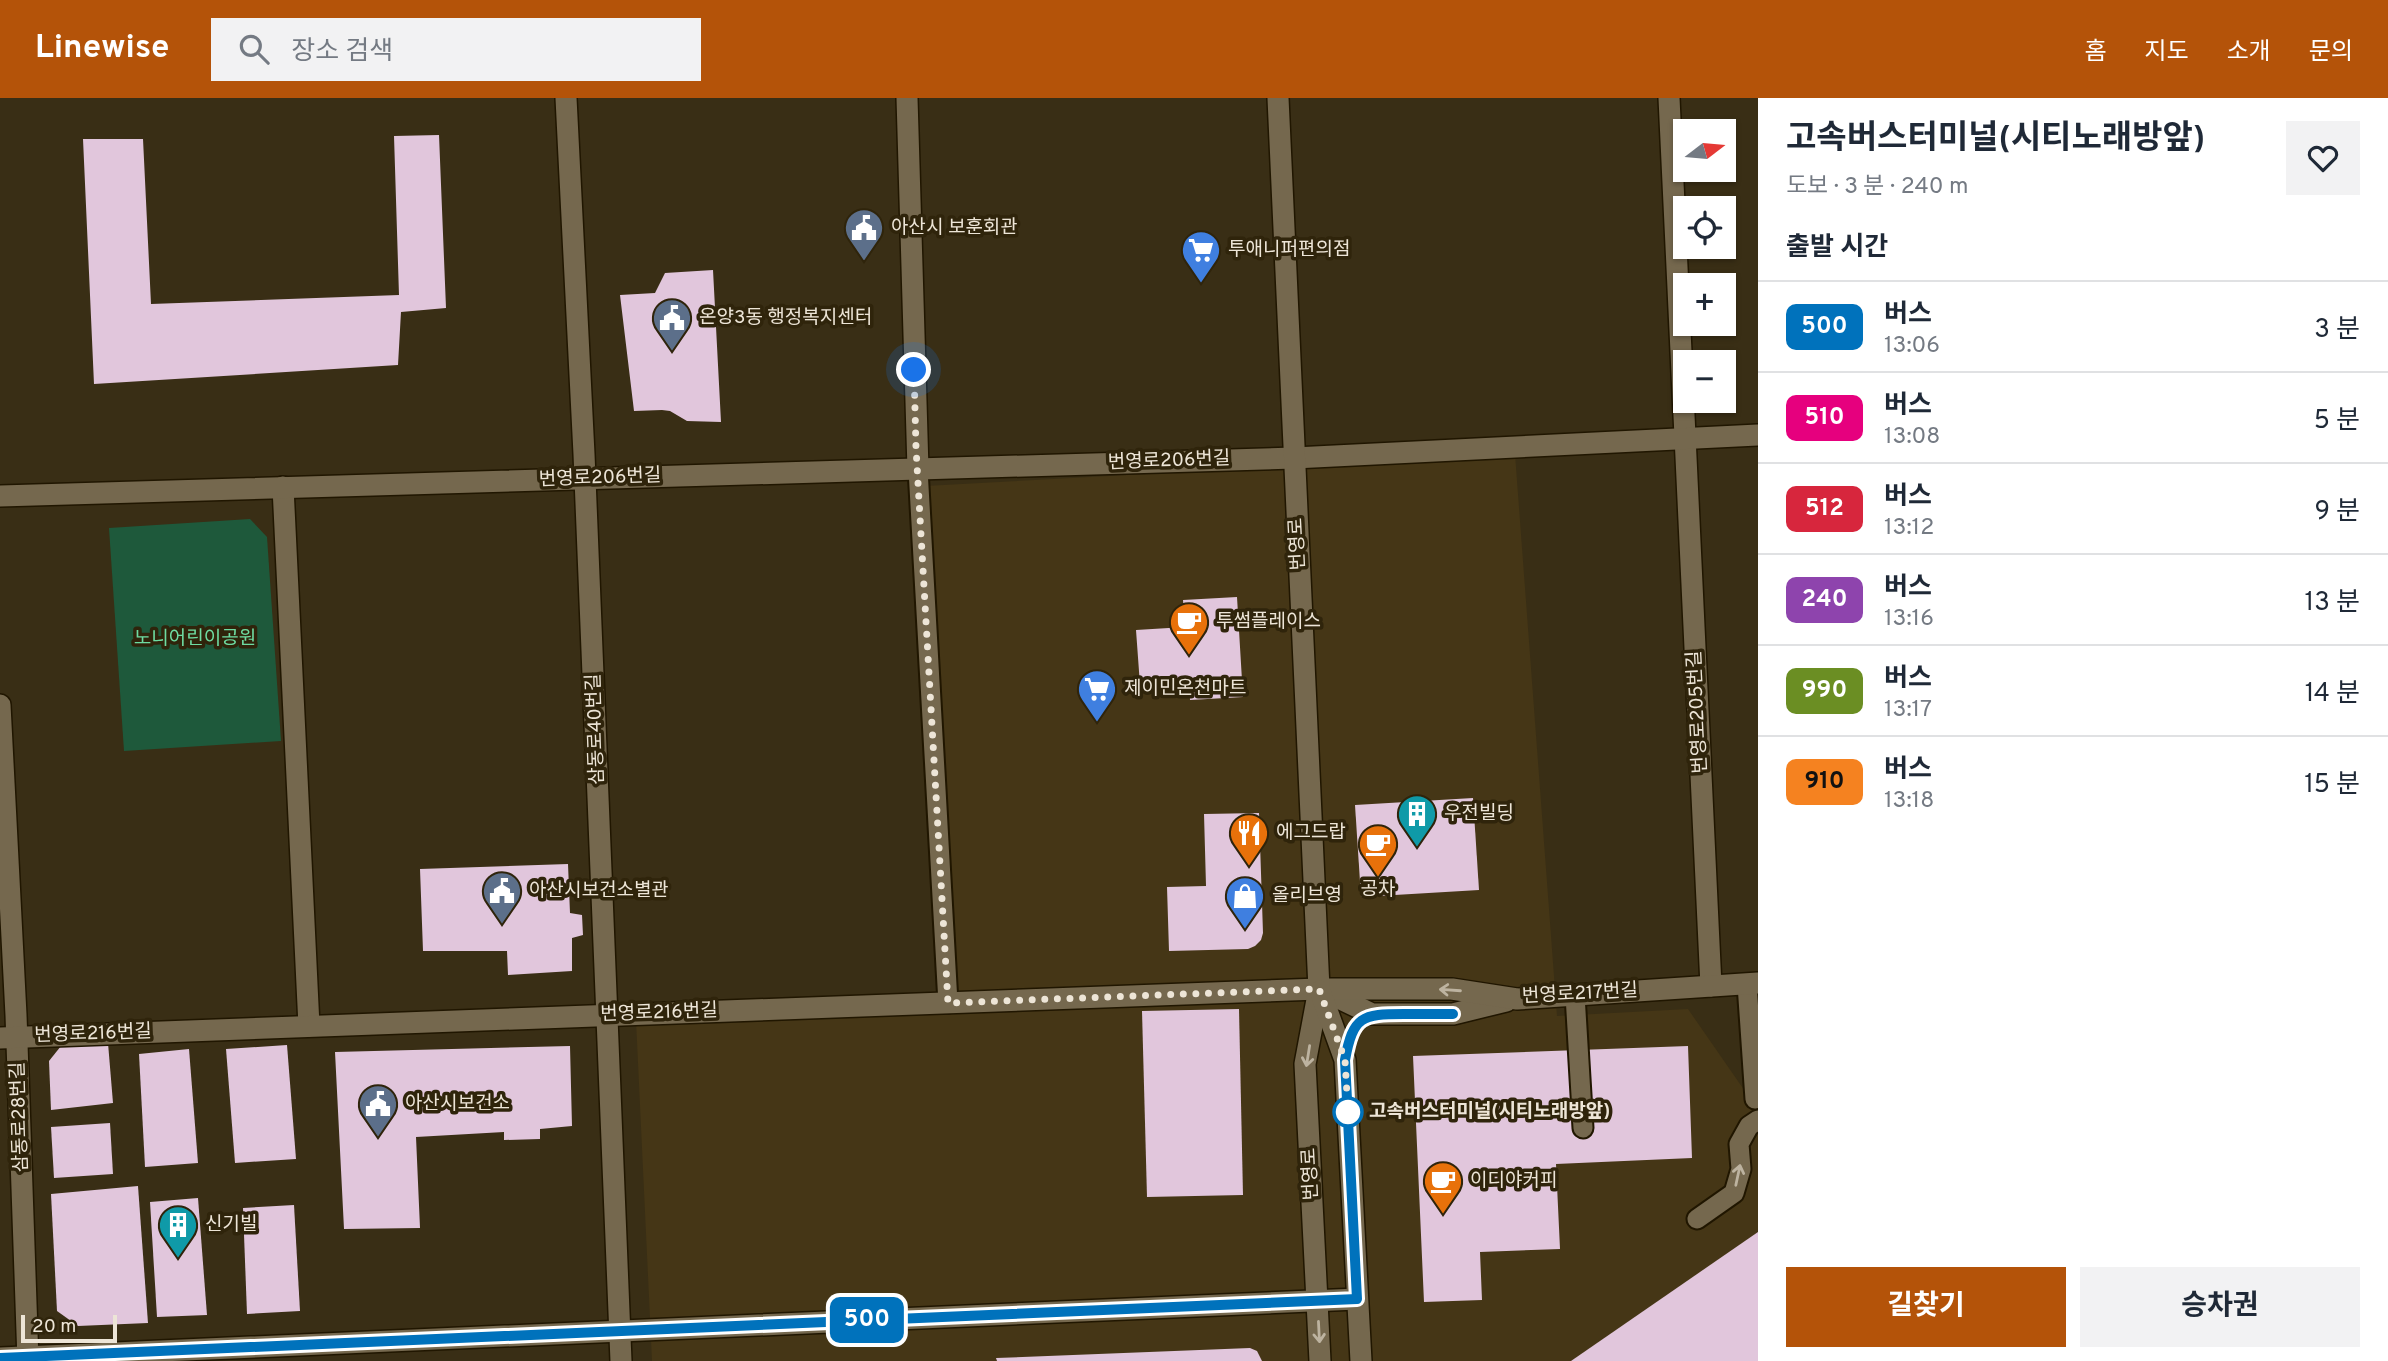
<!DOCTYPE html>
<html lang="ko">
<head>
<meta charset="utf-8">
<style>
	:root { --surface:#fff; --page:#f2f2f3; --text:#1f2937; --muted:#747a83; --line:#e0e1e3; --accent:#b45309 }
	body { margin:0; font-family:Overpass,"Noto Sans KR",sans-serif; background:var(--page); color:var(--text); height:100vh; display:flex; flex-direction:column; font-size:26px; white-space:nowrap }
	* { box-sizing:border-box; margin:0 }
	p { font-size:23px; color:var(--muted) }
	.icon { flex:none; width:38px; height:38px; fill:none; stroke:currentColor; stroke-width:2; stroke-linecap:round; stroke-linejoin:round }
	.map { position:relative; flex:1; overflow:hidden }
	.sheet { display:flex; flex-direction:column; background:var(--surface); width:630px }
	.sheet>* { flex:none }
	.badge { padding:0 14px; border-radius:10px; font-size:24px; line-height:46px }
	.needle { width:46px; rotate:74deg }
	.fabs { position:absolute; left:1673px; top:21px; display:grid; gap:14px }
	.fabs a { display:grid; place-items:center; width:63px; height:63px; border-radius:0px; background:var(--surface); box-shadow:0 2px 5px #0004; font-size:35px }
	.scale { position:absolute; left:21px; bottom:18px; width:96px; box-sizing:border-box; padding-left:7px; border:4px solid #ede5d7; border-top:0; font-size:19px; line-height:24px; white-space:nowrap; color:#ede5d7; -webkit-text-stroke:5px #2f240b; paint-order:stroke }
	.you { position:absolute; width:35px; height:35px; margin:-18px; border:5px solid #fff; border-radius:50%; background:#1a73e8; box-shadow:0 0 0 10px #1a73e833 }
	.map>.badge { position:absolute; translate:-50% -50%; box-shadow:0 0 0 4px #fff }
	h2 { padding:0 28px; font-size:26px; line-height:63px }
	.round { display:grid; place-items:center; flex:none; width:74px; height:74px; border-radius:0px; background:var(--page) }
	.overview { display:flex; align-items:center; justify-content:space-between; height:119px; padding:0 28px }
	h1 { font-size:33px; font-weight:700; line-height:52px }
	.primary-button { display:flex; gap:14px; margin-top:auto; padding:14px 28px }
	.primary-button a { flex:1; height:80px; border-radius:0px; background:var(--accent); color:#fff; font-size:28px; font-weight:700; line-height:80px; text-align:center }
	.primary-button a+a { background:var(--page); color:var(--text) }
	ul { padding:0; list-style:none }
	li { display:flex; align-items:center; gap:21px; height:91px; padding:0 28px; border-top:2px solid var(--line) }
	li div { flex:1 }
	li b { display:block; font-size:26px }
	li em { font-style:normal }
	li .badge { min-width:77px; font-weight:700; text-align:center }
	header { display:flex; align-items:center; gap:42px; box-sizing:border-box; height:98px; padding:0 35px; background:var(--accent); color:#fff }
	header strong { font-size:33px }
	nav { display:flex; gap:38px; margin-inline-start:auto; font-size:24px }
	.search { width:490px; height:63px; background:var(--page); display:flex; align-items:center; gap:18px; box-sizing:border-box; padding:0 24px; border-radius:0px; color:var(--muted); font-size:26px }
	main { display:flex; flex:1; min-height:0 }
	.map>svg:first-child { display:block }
	.built { fill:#453616 }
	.park { fill:#1e593b }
	.building { fill:#e1c6dc }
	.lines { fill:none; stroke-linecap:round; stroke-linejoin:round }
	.lane-casing { stroke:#201600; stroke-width:23 }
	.street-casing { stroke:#201600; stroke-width:24 }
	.secondary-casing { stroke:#201600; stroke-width:24 }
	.lane { stroke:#75684e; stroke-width:19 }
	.street { stroke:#75684e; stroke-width:21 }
	.secondary { stroke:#75684e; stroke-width:21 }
	.oneway { stroke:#bdb3a0 }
	.line-casing { stroke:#fff; stroke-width:16 }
	.line { stroke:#0072bc; stroke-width:10 }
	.walk { stroke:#ede5d7; stroke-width:7; stroke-dasharray:0 12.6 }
	.stop-dot { fill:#fff; stroke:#0072bc; stroke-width:3.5 }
	.labels { text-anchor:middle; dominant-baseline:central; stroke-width:7; stroke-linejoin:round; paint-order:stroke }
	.poi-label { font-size:19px; fill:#ede5d7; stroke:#2f240b; text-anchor:start }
	.street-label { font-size:19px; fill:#ede5d7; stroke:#2f240b }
	.park-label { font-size:19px; fill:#6edca2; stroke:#2f240b }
	.stop-label { font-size:19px; font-weight:bold; fill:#ede5d7; stroke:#2f240b; text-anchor:start }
</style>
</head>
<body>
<header>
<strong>Linewise</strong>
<div class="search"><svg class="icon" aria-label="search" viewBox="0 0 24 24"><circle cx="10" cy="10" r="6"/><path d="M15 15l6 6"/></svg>장소 검색</div>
<nav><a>홈</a><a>지도</a><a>소개</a><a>문의</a></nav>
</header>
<main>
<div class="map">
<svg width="1758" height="1263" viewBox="0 0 1758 1263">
	<rect width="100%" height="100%" fill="#392e15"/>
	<path class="built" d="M1515,356L1557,918L1688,911L1758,1012V1263H652L636,922L956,906L925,388Z"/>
	<path class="park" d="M250,421L267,439L281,643L124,653L109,430Z"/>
	<g class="building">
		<path d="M439,37L446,210L401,214L398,267L94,286L83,41H143L151,206L399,197L394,38Z"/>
		<path d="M713,172L721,324L687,323L670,313L662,312L634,313L620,197L655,195L665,175Z"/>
		<path d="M1237,499L1243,599L1190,602L1189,584L1140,587L1136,532L1185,529L1183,502Z"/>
		<path d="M1473,700L1479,792L1361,799L1355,707Z"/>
		<path d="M1259,715L1263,835L1261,842L1255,848L1248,851L1169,853L1167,789L1206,788L1204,716Z"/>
		<path d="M568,766L570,815L582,817L583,837L572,840V873L508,877L507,853H423L420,771Z"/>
		<path d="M1239,911L1243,1097L1147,1099L1142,913Z"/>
		<path d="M108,945L113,1005L51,1012L49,963L61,948Z"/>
		<path d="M287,947L296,1061L235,1065L226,951Z"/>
		<path d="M570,948L572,1028L540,1031V1041L504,1042V1034L416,1039L420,1130L344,1131L335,954Z"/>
		<path d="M1688,948L1692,1060L1556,1066L1560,1151L1480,1154L1482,1202L1424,1204L1413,958Z"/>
		<path d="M189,951L198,1065L145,1069L139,956Z"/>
		<path d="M110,1025L113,1076L54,1080L51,1029Z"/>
		<path d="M138,1088L148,1225L78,1228L57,1213L51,1096Z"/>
		<path d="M198,1100L207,1217L157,1219L150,1104Z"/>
		<path d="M294,1107L300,1213L247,1216L243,1110Z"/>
		<path d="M1758,1134V1263H1571Z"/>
		<path d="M1250,1250L1257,1253L1262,1263H997L996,1260Z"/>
	</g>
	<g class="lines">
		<g class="lane-casing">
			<g id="lane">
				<path d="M918,371L948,905"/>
				<path d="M1747,886L1755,1001"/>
				<path d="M1575,897L1583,1030"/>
				<path d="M1697,1121L1734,1095L1741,1071L1739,1046L1749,1028L1758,1022"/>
			</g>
		</g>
		<g class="street-casing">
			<g id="street">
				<path d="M566,0L584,356L621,1263"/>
				<path d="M907,0L918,371"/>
				<path d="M1669,0L1711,888"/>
				<path d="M283,389L309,928"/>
				<path d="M0,398L1294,360L1758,337"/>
				<path d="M0,607L16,917L28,1263"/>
				<path d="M1324,893L1372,916H1453L1506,903"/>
				<path d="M0,940L1319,891H1452L1517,901L1758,885"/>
				<path d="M0,1260L1357,1201"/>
			</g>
		</g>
		<g class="secondary-casing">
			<g id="secondary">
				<path d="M1278,0L1319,891L1305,966L1320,1263"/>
				<path d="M1320,893L1345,962L1361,1263"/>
			</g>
		</g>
		<use href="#lane" class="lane"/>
		<use href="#street" class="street"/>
		<use href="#secondary" class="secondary"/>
	</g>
	<defs><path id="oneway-shaft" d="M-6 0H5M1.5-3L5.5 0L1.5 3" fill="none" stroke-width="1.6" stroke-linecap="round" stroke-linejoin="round" transform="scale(1.75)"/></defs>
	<g class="oneway">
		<use href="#oneway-shaft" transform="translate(1450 892) rotate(-176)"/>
		<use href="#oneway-shaft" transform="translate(1308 958) rotate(99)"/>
		<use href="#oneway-shaft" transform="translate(1738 1077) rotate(-78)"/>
		<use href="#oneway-shaft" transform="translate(1319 1234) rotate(87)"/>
	</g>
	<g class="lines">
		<g class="line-casing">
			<path id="line" d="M0,1260L1357,1201L1345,962C1353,918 1362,916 1404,916C1420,916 1437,916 1453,916"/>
		</g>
		<use href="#line" class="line"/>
		<path class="walk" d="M914,272L916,350L948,905L1319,891L1345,962L1348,1014"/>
	</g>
	<defs>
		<g id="civic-pin" transform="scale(2.0125)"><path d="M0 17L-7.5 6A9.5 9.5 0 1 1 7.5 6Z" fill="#5c6f8a" stroke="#2f240b"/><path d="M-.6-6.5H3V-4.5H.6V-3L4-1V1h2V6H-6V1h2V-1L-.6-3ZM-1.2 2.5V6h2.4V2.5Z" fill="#fff"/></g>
		<g id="supermarket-pin" transform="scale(2.0125)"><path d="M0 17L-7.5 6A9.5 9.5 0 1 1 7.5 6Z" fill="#3f7fe0" stroke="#2f240b"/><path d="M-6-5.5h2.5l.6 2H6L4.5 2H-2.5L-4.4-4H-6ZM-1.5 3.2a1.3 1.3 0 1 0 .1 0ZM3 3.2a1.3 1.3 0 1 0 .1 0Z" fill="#fff"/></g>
		<g id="cafe-pin" transform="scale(2.0125)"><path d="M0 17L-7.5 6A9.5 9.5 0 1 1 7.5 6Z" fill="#e8710a" stroke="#2f240b"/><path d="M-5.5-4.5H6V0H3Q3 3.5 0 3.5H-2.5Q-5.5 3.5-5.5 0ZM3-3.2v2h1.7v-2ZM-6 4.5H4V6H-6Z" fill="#fff"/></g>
		<g id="building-pin" transform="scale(2.0125)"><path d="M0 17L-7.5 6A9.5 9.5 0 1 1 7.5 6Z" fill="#0f9aa8" stroke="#2f240b"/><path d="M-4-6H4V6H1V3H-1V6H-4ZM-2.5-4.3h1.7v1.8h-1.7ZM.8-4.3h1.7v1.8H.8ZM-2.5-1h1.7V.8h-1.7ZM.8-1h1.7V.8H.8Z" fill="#fff"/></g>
		<g id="restaurant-pin" transform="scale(2.0125)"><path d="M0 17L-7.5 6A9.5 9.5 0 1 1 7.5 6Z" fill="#e8710a" stroke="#2f240b"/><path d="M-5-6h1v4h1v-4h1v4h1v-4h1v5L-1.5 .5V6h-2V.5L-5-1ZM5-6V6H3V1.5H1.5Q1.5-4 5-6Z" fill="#fff"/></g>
		<g id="shop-pin" transform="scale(2.0125)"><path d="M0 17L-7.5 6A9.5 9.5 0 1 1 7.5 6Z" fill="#3f7fe0" stroke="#2f240b"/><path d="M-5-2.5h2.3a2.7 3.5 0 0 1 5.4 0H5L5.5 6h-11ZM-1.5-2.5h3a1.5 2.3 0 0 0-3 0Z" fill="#fff"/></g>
	</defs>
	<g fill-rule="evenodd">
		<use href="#civic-pin" x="864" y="130"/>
		<use href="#supermarket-pin" x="1201" y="152"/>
		<use href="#civic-pin" x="672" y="220"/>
		<use href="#cafe-pin" x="1189" y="524"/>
		<use href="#supermarket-pin" x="1097" y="591"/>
		<use href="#building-pin" x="1417" y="716"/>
		<use href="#restaurant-pin" x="1249" y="735"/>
		<use href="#cafe-pin" x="1378" y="746"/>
		<use href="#civic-pin" x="502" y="793"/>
		<use href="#shop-pin" x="1245" y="798"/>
		<use href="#civic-pin" x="378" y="1006"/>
		<use href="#cafe-pin" x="1443" y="1083"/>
		<use href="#building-pin" x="178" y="1127"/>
	</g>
	<circle class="stop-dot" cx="1348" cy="1014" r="14"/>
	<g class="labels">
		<g class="poi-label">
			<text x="891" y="130">아산시 보훈회관</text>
			<text x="1228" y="152">투애니퍼편의점</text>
			<text x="699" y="220">온양3동 행정복지센터</text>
			<text x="1216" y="524">투썸플레이스</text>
			<text x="1124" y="591">제이민온천마트</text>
			<text x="1444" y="716">우전빌딩</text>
			<text x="1276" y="735">에그드랍</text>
			<text x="1378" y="792" text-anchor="middle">공차</text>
			<text x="529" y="793">아산시보건소별관</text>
			<text x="1272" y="798">올리브영</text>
			<text x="405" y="1006">아산시보건소</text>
			<text x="1470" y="1083">이디야커피</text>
			<text x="205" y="1127">신기빌</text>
		</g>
		<g class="street-label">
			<text transform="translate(1169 363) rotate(-2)">번영로206번길</text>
			<text transform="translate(600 380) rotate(-2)">번영로206번길</text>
			<text transform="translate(1298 446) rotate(-93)">번영로</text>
			<text transform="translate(1698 614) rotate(-93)">번영로205번길</text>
			<text transform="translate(596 631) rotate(-92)">삼동로40번길</text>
			<text transform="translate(1580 896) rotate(-3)">번영로217번길</text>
			<text transform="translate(659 915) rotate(-2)">번영로216번길</text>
			<text transform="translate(93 936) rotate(-2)">번영로216번길</text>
			<text transform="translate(20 1019) rotate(-92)">삼동로28번길</text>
			<text transform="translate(1311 1076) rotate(-93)">번영로</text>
		</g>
		<g class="park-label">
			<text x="195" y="541">노니어린이공원</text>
		</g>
		<g class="stop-label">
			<text x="1369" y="1014">고속버스터미널(시티노래방앞)</text>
		</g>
	</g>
</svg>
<div class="fabs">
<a><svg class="needle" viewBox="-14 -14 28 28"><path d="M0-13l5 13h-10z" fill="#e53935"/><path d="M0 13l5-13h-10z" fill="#747a83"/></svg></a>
<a><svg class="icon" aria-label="locate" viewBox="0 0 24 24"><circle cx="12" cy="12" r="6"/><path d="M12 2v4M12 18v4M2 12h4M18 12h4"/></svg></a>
<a>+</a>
<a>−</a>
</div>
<div class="scale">20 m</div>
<div class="you" style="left:914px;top:272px"></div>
<b class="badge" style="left:867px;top:1222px;background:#0072bc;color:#fff">500</b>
</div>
<section class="sheet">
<div class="overview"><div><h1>고속버스터미널(시티노래방앞)</h1><p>도보 · 3 분 · 240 m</p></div><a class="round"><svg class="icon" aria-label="heart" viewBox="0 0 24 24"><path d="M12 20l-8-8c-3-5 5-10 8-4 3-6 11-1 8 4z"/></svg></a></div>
<h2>출발 시간</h2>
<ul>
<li><span class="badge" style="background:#0072bc;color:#fff">500</span><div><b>버스</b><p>13:06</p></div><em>3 분</em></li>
<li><span class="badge" style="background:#e6007e;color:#fff">510</span><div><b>버스</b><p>13:08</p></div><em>5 분</em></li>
<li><span class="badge" style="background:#d7263d;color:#fff">512</span><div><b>버스</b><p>13:12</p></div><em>9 분</em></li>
<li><span class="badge" style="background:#8e44ad;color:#fff">240</span><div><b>버스</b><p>13:16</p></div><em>13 분</em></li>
<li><span class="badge" style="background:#6b8e23;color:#fff">990</span><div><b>버스</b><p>13:17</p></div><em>14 분</em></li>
<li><span class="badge" style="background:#f58220;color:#111">910</span><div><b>버스</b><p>13:18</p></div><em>15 분</em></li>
</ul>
<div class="primary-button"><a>길찾기</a><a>승차권</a></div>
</section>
</main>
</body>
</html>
